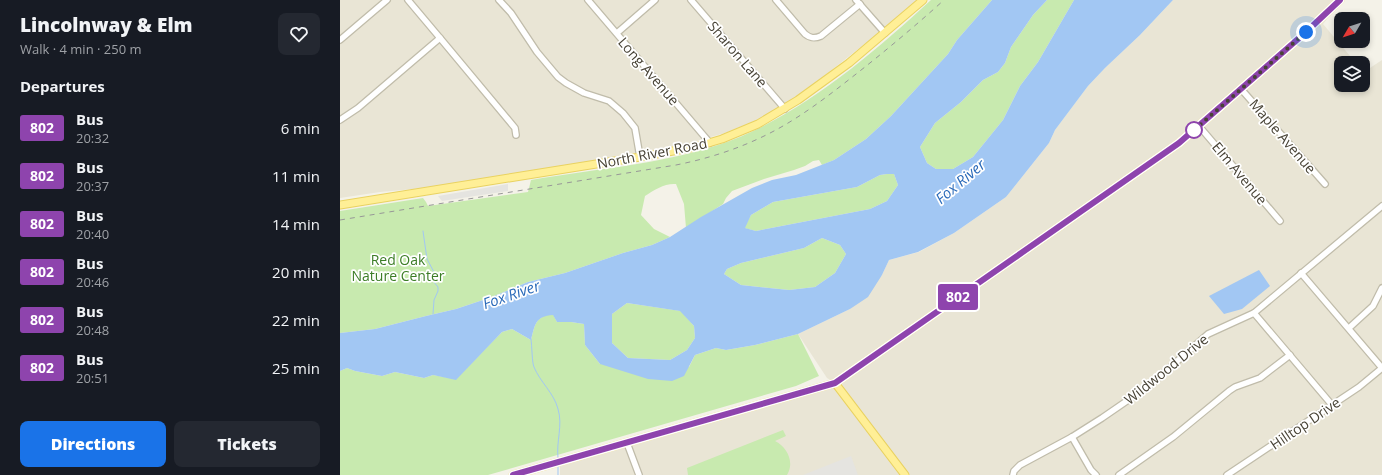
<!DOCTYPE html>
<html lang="en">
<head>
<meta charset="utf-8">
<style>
	:root { --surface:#171b24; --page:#242831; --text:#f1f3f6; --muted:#9ea1a6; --accent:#1a73e8 }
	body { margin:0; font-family:"Open Sans",sans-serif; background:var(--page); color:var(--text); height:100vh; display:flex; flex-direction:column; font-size:15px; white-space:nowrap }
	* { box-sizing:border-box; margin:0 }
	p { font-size:13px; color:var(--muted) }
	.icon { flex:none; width:22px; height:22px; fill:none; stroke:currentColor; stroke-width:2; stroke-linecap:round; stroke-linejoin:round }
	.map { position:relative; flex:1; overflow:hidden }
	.sheet { display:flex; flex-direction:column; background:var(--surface); width:340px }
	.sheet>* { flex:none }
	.badge { padding:0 8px; border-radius:3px; font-size:14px; line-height:26px }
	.needle { width:26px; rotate:231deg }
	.fabs { position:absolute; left:994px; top:12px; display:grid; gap:8px }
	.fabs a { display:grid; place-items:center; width:36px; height:36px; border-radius:8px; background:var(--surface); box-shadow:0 2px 6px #0003; font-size:20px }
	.you { position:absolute; width:20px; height:20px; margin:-10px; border:3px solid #fff; border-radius:50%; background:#1a73e8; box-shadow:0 0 0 6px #1a73e833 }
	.map>.badge { position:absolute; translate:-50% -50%; box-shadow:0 0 0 2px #fff }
	h2 { padding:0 20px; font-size:15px; line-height:36px }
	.round { display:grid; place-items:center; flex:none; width:42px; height:42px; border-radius:8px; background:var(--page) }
	.summary { display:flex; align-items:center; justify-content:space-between; height:68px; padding:0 20px }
	h1 { font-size:19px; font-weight:800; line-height:30px }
	.cta { display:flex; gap:8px; margin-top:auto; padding:8px 20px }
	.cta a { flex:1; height:46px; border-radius:8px; background:var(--accent); color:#fff; font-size:16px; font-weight:800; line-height:46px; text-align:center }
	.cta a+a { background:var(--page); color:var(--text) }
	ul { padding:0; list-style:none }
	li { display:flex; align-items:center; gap:12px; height:48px; padding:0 20px }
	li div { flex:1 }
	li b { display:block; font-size:15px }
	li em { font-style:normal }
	li .badge { min-width:44px; font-weight:700; text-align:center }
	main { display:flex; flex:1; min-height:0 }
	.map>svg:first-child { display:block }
	.residential { fill:#e9e5d5 }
	.green { fill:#c8eaaf }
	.parking { fill:#e5e4e0 }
	.water { fill:#a2c7f3; fill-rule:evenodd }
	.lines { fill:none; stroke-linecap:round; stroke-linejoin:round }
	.stream { stroke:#a2c7f3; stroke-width:1 }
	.minor-casing { stroke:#c0bcaa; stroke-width:8 }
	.major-casing { stroke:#e9d261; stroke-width:9 }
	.minor { stroke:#fff; stroke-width:5.5 }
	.major { stroke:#ffef96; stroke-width:7 }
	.rail { stroke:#979797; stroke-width:1; stroke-dasharray:5 5; stroke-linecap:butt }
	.line-casing { stroke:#fff; stroke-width:9 }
	.line { stroke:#8e44ad; stroke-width:6 }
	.walk { stroke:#484336; stroke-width:4; stroke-dasharray:0 7.2 }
	.stop-dot { fill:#fff; stroke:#8e44ad; stroke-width:2 }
	.labels { text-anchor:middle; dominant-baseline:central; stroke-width:3.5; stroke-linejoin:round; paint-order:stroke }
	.street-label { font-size:14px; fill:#484336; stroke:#fff }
	.park-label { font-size:14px; fill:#3c7d26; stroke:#fff }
	.water-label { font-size:15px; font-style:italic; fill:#2a6ab9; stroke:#fff }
</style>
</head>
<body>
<main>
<section class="sheet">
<div class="summary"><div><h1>Lincolnway &amp; Elm</h1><p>Walk · 4 min · 250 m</p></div><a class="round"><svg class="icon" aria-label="heart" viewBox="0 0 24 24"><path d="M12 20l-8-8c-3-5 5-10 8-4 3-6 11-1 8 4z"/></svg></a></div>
<h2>Departures</h2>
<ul>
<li><span class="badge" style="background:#8e44ad;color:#fff">802</span><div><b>Bus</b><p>20:32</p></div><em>6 min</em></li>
<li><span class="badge" style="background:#8e44ad;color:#fff">802</span><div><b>Bus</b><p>20:37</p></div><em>11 min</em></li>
<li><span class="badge" style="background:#8e44ad;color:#fff">802</span><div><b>Bus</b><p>20:40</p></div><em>14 min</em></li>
<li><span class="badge" style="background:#8e44ad;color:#fff">802</span><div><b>Bus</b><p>20:46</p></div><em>20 min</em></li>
<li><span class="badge" style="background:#8e44ad;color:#fff">802</span><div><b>Bus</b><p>20:48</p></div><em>22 min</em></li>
<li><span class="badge" style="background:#8e44ad;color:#fff">802</span><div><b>Bus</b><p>20:51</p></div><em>25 min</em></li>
</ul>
<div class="cta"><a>Directions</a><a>Tickets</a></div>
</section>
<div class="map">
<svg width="1042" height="475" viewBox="0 0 1042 475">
	<rect width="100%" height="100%" fill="#f4f2e8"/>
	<g class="residential">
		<path d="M0,0H577L536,35L465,91L437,109L415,121L385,133L346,144L265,159L85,188L40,192L0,198Z"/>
		<path d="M833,0H1002L983,24L1016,63H1001V85H1023V71L1024,72L1042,60V475H566L499,385L487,378L458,334L510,309L542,275L549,260L579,252L614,233L666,197L709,143L715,130L748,86L765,68L800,35Z"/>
		<path d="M494,387L560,475H220V463Z"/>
	</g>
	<g class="green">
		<path d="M591,0H652L617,40L608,54L551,116L526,139L494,160L482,165L479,160L473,161L465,166L454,170L424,179L392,191L386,198L383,204L346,228L344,204L336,184C325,183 314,190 305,196L301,215L314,229L330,237L312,245L283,253L225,273L188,282L152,297L116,309L86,316L35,329L0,333V211L83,198L86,202L88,206L188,192L191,180C253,169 318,165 378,145C457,119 530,56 591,0Z"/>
		<path d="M707,0H734L698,62L680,86L663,120L633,157L613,169H596L587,163L580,147L595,123L621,102L643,80L658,72L665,63L671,47L693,15Z"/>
		<path d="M547,174H554L558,185L547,201L530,209L416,231L404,228L411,215L433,202L517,187L540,175Z"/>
		<path d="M482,238L500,245L506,254L495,273L475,287L449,290L401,285L384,274L387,269L401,263L464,248Z"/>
		<path d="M287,303L341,311L354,326L355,338L347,350L330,360L288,358L272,343V314Z"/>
		<path d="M213,314L217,322H231L244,324L245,345L260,364L349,367L355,355L376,348L386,350L415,345L458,334L479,376L456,386L148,475H0V371L7,368L15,371L42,376L55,372L84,378L93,375L116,379L162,332L172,329L191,340C195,325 195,316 213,314Z"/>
		<path d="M443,430L446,436L435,441C447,447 455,462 447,475H348L347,468Z"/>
	</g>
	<g class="parking">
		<path d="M168,184V191L102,201L98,196Z"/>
		<path d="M511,456L518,475H463Z"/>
	</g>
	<g class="water">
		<path d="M652,0H707L693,15L671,47L665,63L658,72L643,80L621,102L595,123L580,147L587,163L596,169H613L633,157L663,120L680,86L698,62L734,0H833L800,35L765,68L748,86L715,130L709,143L666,197L614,233L578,252L549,260L542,275L528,297L510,309L458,334L415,345L386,350L376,348L355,355L344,376L332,381L308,379L260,364L245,345L244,324L231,322H217L213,315C195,316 195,325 191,340L172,329L162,332L116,380L93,375L84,378L55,372L42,376L15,371L7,368L0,371V333L35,329L86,316L116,309L152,297L188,282L225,273L283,253L312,245L330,237L361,217L412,188L432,180L456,175L494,160L526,139L551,116L608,54L617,40ZM547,174H554L558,185L547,201L530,209L416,231L405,228L411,215L433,202L517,187L540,175ZM482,238L500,245L506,254L495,273L475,287L449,290L401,285L384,274L387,269L401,263L464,248ZM287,303L340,311L354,326L355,338L347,350L330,360L288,358L272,343V314Z"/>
		<path d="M919,270L930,286L902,309L884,314L869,296Z"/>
	</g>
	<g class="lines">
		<g class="stream">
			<path d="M83,231L87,259L95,274L93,281L98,287V291L94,300L93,314"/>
			<path d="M191,339C192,346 192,363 194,367C200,382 214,393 218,409C223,425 216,442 218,458"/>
			<path d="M218,475V466"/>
		</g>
		<g class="minor-casing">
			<g id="minor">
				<path d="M159,0L171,13L197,52L218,77L226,83L244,93L269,101L283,113L295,128L300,157"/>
				<path d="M248,0L370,143"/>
				<path d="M351,0L445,109"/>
				<path d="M436,0L465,34C470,38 474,39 481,36L520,4"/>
				<path d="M516,0L545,33"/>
				<path d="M277,33L315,0"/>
				<path d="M100,38L175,128L176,135"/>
				<path d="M0,40L47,0"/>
				<path d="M901,89L985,184"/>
				<path d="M0,120L18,108L100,38L68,0"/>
				<path d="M859,126L940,221"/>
				<path d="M961,273L1042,368"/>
				<path d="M914,313L992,405"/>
				<path d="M1009,328L1033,306L1042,288"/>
				<path d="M732,437L751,470L756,475"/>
				<path d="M287,443L299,475"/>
				<path d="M673,475L674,471L680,465L732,437L762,418L810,385L868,334L914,313L1042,206"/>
				<path d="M779,475L833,437L889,391L895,387L920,378L950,355"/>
				<path d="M887,475L1019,387L1042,368"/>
			</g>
		</g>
		<g class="major-casing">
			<g id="major">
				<path d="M0,205L300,157L355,147L382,139L418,124L458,100L509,63L583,0"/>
				<path d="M495,383L565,475"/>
				<path d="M173,475L495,383L839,143L966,32L1000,0"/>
			</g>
		</g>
		<use href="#minor" class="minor"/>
		<use href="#major" class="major"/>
		<path class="rail" d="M0,220L336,165C366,159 395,150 422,137C454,122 483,100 511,78C543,53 574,27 604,0"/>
	</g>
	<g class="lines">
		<g class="line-casing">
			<path id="line" d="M173,475L495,383L839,143L966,32L1000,0"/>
		</g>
		<use href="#line" class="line"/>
		<path class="walk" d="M854,130L852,132L966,32"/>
	</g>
	<circle class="stop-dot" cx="854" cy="130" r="8"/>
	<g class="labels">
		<g class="street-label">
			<text transform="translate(398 54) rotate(49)">Sharon Lane</text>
			<text transform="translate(309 71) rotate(49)">Long Avenue</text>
			<text transform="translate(943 136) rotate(49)">Maple Avenue</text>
			<text transform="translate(312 153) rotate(-11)">North River Road</text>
			<text transform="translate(900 173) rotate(50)">Elm Avenue</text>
			<text transform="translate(826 369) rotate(-39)">Wildwood Drive</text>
			<text transform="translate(965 423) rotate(-34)">Hilltop Drive</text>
		</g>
		<g class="park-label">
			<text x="58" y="259">Red Oak<tspan x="58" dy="16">Nature Center</tspan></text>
		</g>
		<g class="water-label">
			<text transform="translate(620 181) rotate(-40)">Fox River</text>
			<text transform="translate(171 294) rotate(-19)">Fox River</text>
		</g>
	</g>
</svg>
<div class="fabs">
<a><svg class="needle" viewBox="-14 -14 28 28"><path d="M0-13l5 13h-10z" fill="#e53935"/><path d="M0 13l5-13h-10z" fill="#9ea1a6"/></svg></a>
<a><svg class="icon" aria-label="layers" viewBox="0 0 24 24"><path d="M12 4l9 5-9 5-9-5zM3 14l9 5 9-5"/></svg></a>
</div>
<div class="you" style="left:966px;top:32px"></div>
<b class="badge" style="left:618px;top:297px;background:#8e44ad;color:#fff">802</b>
</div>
</main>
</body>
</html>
